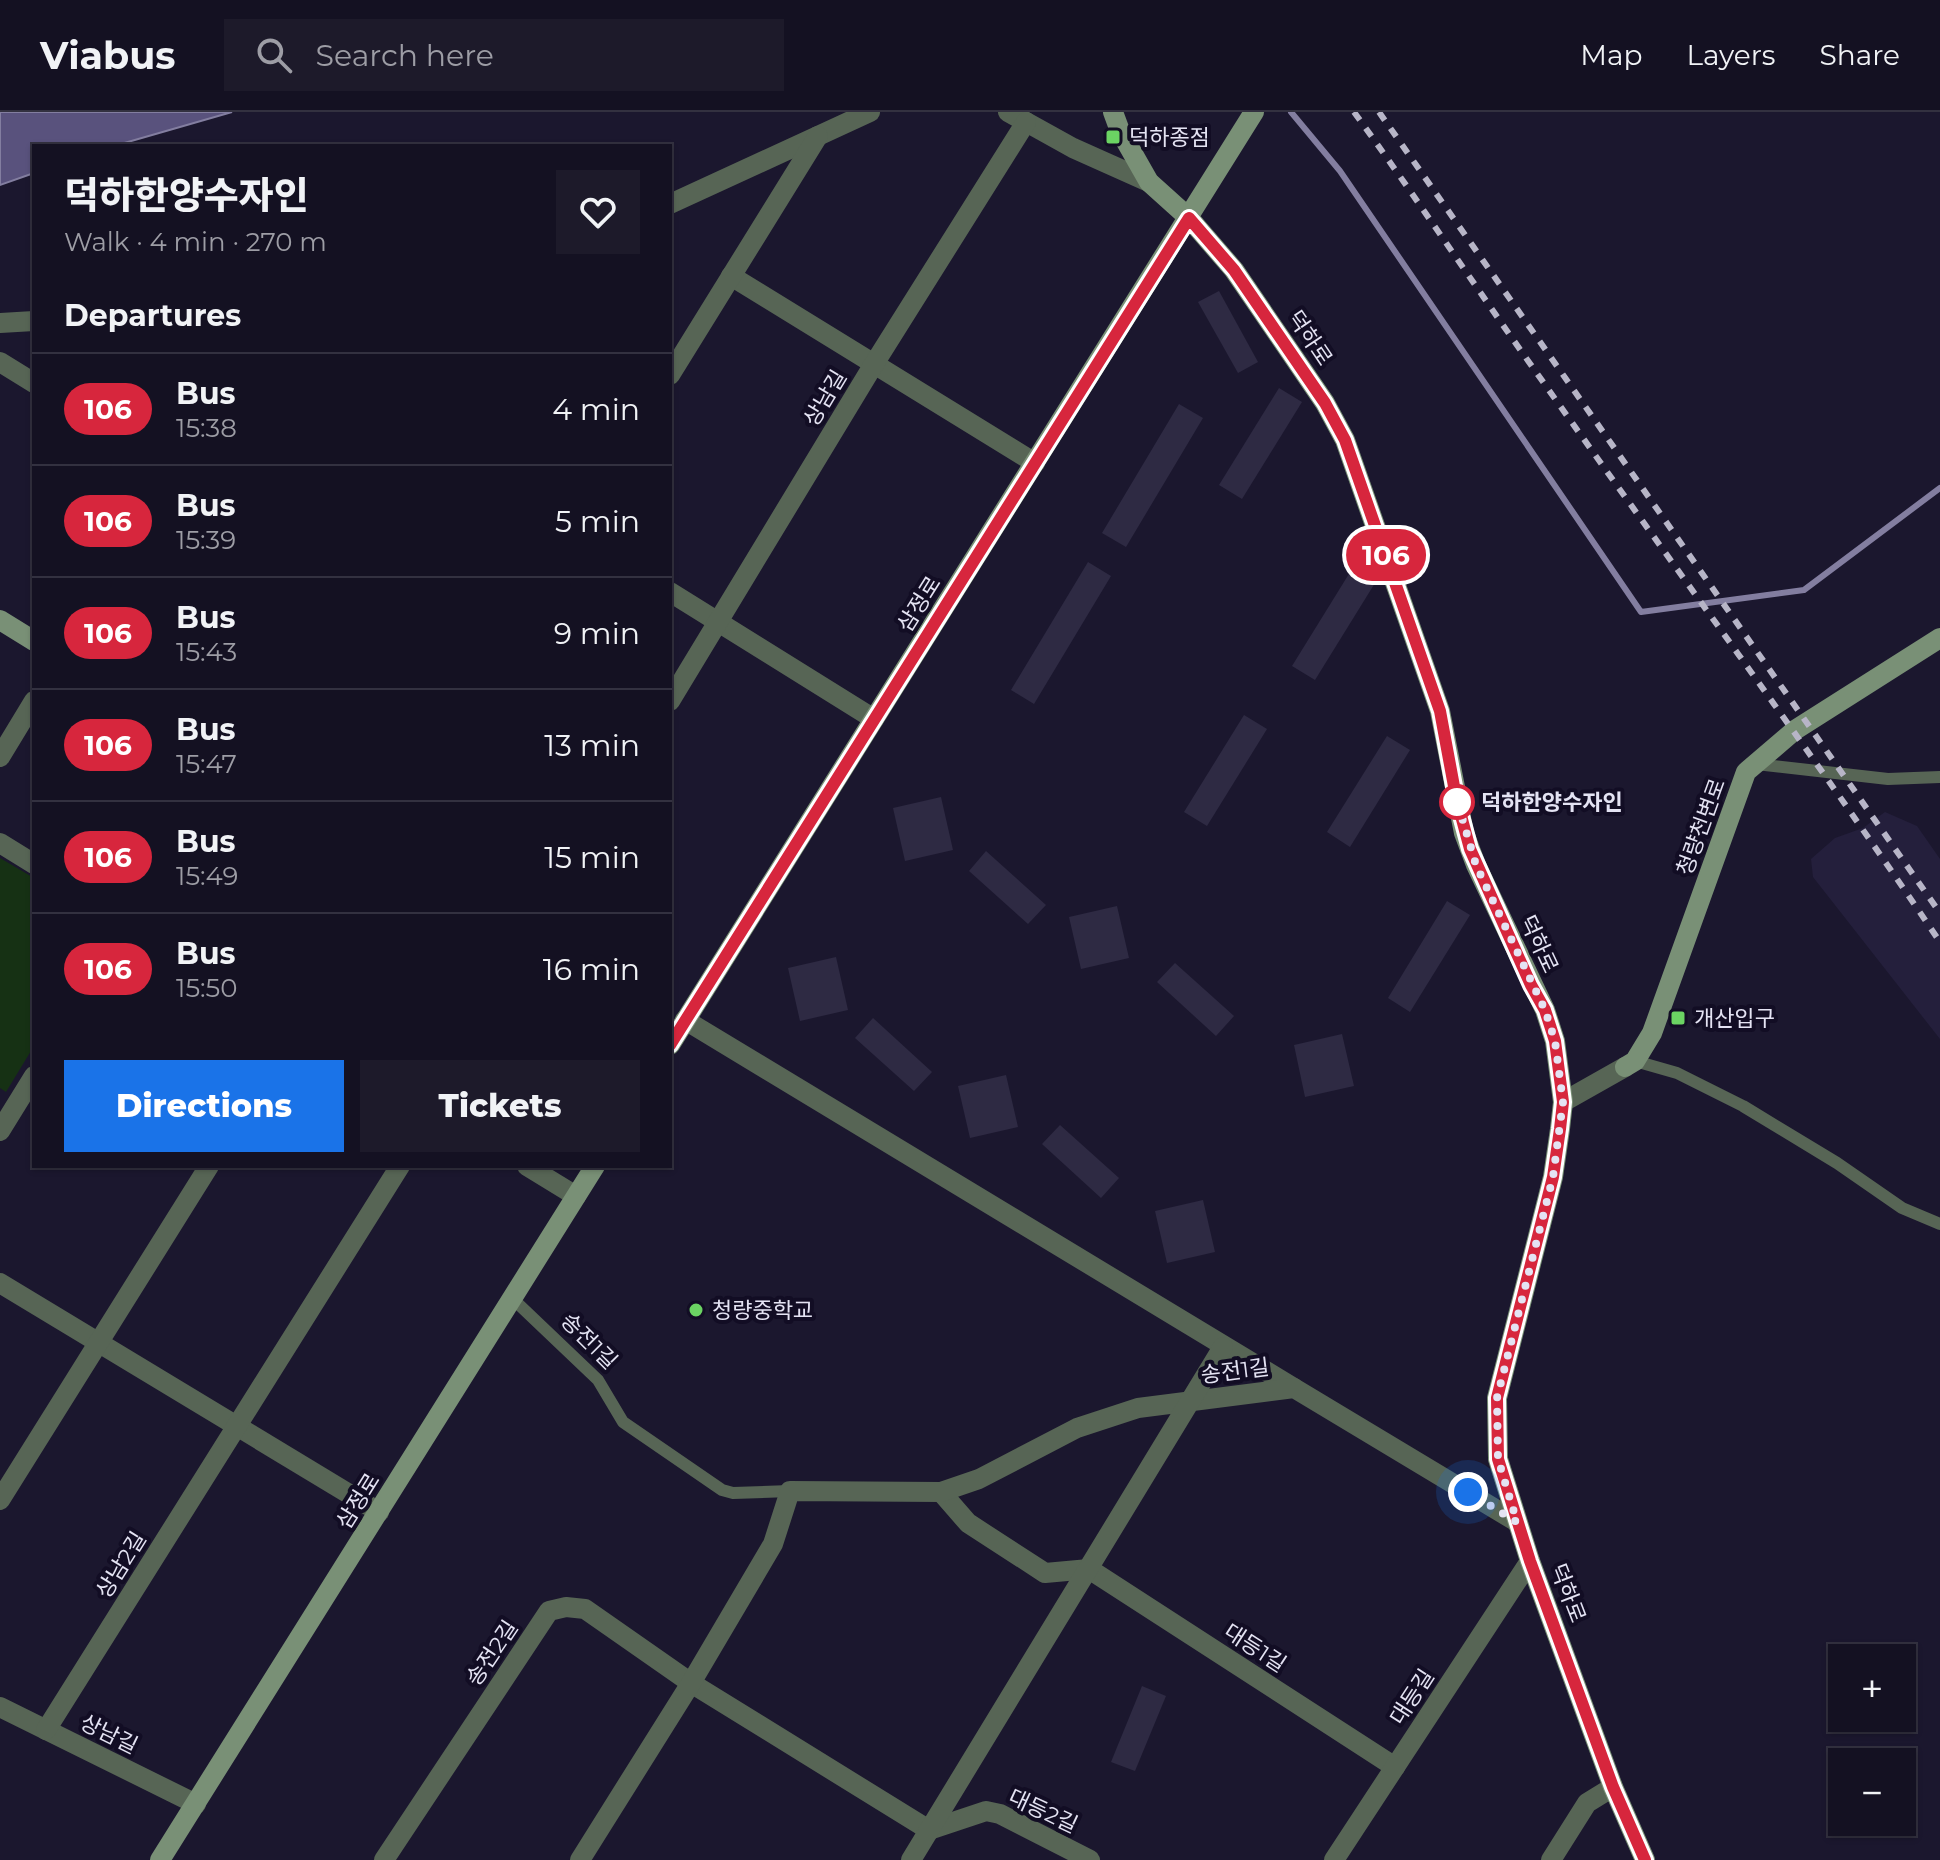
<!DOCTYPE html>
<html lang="en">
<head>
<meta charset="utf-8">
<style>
	:root { --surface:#141122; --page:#1d1a2a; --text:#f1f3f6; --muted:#9d9da5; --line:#333140; --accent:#1a73e8 }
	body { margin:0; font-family:Montserrat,"Noto Sans KR",sans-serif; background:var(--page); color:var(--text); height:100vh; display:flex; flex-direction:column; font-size:30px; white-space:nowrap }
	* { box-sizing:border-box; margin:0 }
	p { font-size:26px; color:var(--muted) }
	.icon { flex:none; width:44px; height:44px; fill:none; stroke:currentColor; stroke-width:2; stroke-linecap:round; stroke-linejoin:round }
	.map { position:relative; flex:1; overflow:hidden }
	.sheet { position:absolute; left:32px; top:32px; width:640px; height:1024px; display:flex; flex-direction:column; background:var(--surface); border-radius:0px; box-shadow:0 2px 6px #0004,0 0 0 2px var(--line) }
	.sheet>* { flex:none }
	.badge { padding:0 16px; border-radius:26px; font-size:28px; line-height:52px }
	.fabs { position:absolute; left:1828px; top:1532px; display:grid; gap:16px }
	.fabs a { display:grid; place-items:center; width:88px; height:88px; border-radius:0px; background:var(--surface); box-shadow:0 2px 6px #0004,0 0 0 2px var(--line); font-size:40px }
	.you { position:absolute; width:40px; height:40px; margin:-20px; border:6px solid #fff; border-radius:50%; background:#1a73e8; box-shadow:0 0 0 12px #1a73e833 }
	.map>.badge { position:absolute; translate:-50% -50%; box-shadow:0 0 0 4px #fff }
	h2 { padding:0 32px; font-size:30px; line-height:72px }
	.round { display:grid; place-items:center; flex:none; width:84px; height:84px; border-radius:0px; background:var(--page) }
	.headline { display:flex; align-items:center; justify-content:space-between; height:136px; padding:0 32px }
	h1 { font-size:38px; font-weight:800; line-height:60px }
	.cta { display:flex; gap:16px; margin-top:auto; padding:16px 32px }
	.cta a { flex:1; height:92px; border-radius:0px; background:var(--accent); color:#fff; font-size:32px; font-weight:800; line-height:92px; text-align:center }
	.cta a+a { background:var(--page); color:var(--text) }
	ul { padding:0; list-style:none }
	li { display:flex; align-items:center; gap:24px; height:112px; padding:0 32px; border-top:2px solid var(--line) }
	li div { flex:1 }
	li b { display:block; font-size:30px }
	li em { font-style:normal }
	li .badge { min-width:88px; font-weight:700; text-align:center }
	header { display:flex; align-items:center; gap:48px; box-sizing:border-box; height:112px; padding:0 40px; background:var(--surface); border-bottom:2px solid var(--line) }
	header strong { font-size:38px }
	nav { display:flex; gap:44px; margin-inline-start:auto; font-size:28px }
	.search { width:560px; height:72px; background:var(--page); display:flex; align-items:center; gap:20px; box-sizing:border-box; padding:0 28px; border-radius:0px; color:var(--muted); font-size:30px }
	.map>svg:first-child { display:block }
	.built { fill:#241f3c }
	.green { fill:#163114 }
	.water { fill:#59527d; stroke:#837ea0; stroke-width:2 }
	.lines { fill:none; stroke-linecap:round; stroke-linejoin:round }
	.stream { stroke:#837ea0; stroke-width:6 }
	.building { fill:#2e2a43 }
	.lane { stroke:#576555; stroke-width:12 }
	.street { stroke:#576555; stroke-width:20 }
	.secondary { stroke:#799076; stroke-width:20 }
	.rail { stroke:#b7b5c7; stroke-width:6; stroke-dasharray:10 10; stroke-linecap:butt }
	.line-casing { stroke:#fff; stroke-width:18 }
	.line { stroke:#d7263d; stroke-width:12 }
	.walk { stroke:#e4e3f3; stroke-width:8; stroke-dasharray:0 14.4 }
	.poi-dot { fill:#6bd363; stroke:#120d24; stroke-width:3 }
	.stop-dot { fill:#fff; stroke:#d7263d; stroke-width:4 }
	.labels { text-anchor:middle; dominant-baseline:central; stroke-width:8; stroke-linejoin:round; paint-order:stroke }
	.poi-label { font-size:22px; fill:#e4e3f3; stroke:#120d24; text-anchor:start }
	.street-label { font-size:22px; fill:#e4e3f3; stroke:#120d24 }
	.stop-label { font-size:22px; font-weight:bold; fill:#e4e3f3; stroke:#120d24; text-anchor:start }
</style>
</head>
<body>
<header>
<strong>Viabus</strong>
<div class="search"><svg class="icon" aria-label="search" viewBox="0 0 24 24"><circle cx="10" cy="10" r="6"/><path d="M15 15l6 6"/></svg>Search here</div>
<nav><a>Map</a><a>Layers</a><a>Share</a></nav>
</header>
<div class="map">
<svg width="1940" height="1748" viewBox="0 0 1940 1748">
	<rect width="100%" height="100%" fill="#1b172e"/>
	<path class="built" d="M1885,700L1917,714L1940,747V927L1813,765L1811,747L1835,726L1863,716Z"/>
	<path class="green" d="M0,746L34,766V934L6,980L0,976Z"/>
	<path class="water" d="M0,0H232L114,34H34V61L0,73Z"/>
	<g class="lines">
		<path class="stream" d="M1291,0L1340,59L1641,500L1804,478L1940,376"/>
	</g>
	<g class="building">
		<path d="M1219,179L1258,250L1238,261L1198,190Z"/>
		<path d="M1279,276L1302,290L1242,387L1219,373Z"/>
		<path d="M1179,292L1203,306L1126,435L1102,421Z"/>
		<path d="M1088,450L1111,464L1034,592L1011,578Z"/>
		<path d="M1352,457L1375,471L1315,568L1292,554Z"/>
		<path d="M1244,603L1267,617L1207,714L1184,700Z"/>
		<path d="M1387,624L1410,638L1350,735L1327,720Z"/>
		<path d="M941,685L953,738L905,749L893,696Z"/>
		<path d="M986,739L1046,793L1028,812L969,759Z"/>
		<path d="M1447,789L1470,803L1410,900L1388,886Z"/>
		<path d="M1117,794L1129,846L1081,857L1069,805Z"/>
		<path d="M836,845L848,898L800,909L788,856Z"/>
		<path d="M1175,851L1234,904L1216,924L1157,870Z"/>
		<path d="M873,906L932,960L914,979L855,926Z"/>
		<path d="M1342,922L1354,974L1305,985L1294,933Z"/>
		<path d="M1006,963L1018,1015L970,1026L958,974Z"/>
		<path d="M1060,1013L1119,1066L1101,1086L1042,1032Z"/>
		<path d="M1203,1088L1215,1140L1167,1151L1155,1099Z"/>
		<path d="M1142,1574L1166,1584L1135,1659L1111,1650Z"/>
	</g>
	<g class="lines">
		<g class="lane">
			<path d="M1756,652L1888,667L1940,665"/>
			<path d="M1635,949L1677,961L1743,994L1837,1051L1902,1096L1940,1112"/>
			<path d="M512,1186L598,1268L623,1310L722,1378L733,1381L790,1379"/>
		</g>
		<g class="street">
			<path d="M1008,0L1073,36L1149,70"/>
			<path d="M670,92L870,0"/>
			<path d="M731,164L1035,351"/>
			<path d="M0,211L34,209"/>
			<path d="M0,250L34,271"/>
			<path d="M670,263L818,24"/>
			<path d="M670,480L874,607"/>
			<path d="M670,589L874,252L1026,10"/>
			<path d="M0,645L34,589"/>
			<path d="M0,731L34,752"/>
			<path d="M685,908L1294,1276"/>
			<path d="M1563,990L1625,955"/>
			<path d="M0,1019L34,964"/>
			<path d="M527,1054L576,1084"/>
			<path d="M0,1171L379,1400"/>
			<path d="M941,1380L968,1411L1045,1461L1089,1457L1395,1655"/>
			<path d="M0,1388L209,1054"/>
			<path d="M0,1595L196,1692"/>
			<path d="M46,1618L400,1054"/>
			<path d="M929,1718L986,1699L1000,1702L1090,1748"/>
			<path d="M384,1748L549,1499L566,1495L585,1497L691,1571L929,1718"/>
			<path d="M580,1748L691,1571L773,1432L790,1379L941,1380L979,1367L1077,1316L1138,1296L1294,1276L1517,1410"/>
			<path d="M911,1748L1223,1235"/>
			<path d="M1334,1748L1530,1449"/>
			<path d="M1551,1748L1587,1691L1613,1675"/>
		</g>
		<g class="secondary">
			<path d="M1113,0L1120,19L1149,70L1189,106L1234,158L1325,291L1345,328L1440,599L1464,721L1476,753L1545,898L1555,929L1563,990L1560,1017L1553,1065L1497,1286L1498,1347L1530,1449L1613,1675L1645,1748"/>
			<path d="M0,508L34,529"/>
			<path d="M670,933L1254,0"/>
			<path d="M1625,955L1635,949L1652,921L1746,660L1795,618L1940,526"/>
			<path d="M160,1748L595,1054"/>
		</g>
		<g class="rail">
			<path d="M1354,0C1418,88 1478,179 1541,267C1674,455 1811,639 1940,830"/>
			<path d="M1379,0L1940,801"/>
		</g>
	</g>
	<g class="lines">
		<g class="line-casing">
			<path id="line" d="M670,933L1189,106L1234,158L1325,291L1345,328L1440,599L1456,685L1470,737L1531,873L1545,898L1555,929L1563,990L1560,1017L1553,1065L1497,1286L1498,1347L1530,1449L1613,1675L1645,1748"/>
		</g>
		<use href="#line" class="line"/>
		<path class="walk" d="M1457,690L1456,685L1476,753L1545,898L1555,929L1563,990L1553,1065L1497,1286L1498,1347L1517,1410L1468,1380"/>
	</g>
	<g class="poi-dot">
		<rect x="1105" y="17" width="16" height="16" rx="4"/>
		<rect x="1670" y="898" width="16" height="16" rx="4"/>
		<circle cx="696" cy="1198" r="8"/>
	</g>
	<circle class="stop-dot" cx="1457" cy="690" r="16"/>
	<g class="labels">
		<g class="poi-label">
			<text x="1129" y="25">덕하종점</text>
			<text x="1694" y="906">개산입구</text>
			<text x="712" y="1198">청량중학교</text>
		</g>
		<g class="street-label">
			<text transform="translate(1310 226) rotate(56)">덕하로</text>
			<text transform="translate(825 286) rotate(-59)">상남길</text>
			<text transform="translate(919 492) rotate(-58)">삼정로</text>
			<text transform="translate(1701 715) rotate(-70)">청량천변로</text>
			<text transform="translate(1539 832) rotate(65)">덕하로</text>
			<text transform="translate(589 1229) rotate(45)">송전1길</text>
			<text transform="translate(1235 1259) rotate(-7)">송전1길</text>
			<text transform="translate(358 1389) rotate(-58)">삼정로</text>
			<text transform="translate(121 1453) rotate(-58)">상남2길</text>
			<text transform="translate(1568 1481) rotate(69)">덕하로</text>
			<text transform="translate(1255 1536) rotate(33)">대등1길</text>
			<text transform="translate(492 1541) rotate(-56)">송전2길</text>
			<text transform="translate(1412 1585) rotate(-57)">대등길</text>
			<text transform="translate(109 1622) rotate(26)">상남길</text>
			<text transform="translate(1043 1699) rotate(25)">대등2길</text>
		</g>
		<g class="stop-label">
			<text x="1481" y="690">덕하한양수자인</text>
		</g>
	</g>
</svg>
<div class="fabs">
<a>+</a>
<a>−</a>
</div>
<div class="you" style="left:1468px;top:1380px"></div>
<b class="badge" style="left:1386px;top:443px;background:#d7263d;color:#fff">106</b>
<section class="sheet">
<div class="headline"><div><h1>덕하한양수자인</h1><p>Walk · 4 min · 270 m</p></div><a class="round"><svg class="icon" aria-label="heart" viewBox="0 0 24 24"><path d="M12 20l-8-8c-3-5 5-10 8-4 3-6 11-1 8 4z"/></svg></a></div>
<h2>Departures</h2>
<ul>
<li><span class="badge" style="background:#d7263d;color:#fff">106</span><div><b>Bus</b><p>15:38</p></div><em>4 min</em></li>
<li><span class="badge" style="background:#d7263d;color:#fff">106</span><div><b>Bus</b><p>15:39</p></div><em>5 min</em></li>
<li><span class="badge" style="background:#d7263d;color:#fff">106</span><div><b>Bus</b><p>15:43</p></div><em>9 min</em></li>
<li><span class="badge" style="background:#d7263d;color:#fff">106</span><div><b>Bus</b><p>15:47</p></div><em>13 min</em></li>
<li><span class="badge" style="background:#d7263d;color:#fff">106</span><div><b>Bus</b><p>15:49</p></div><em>15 min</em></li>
<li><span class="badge" style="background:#d7263d;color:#fff">106</span><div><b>Bus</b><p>15:50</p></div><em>16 min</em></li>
</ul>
<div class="cta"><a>Directions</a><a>Tickets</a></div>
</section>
</div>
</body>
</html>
